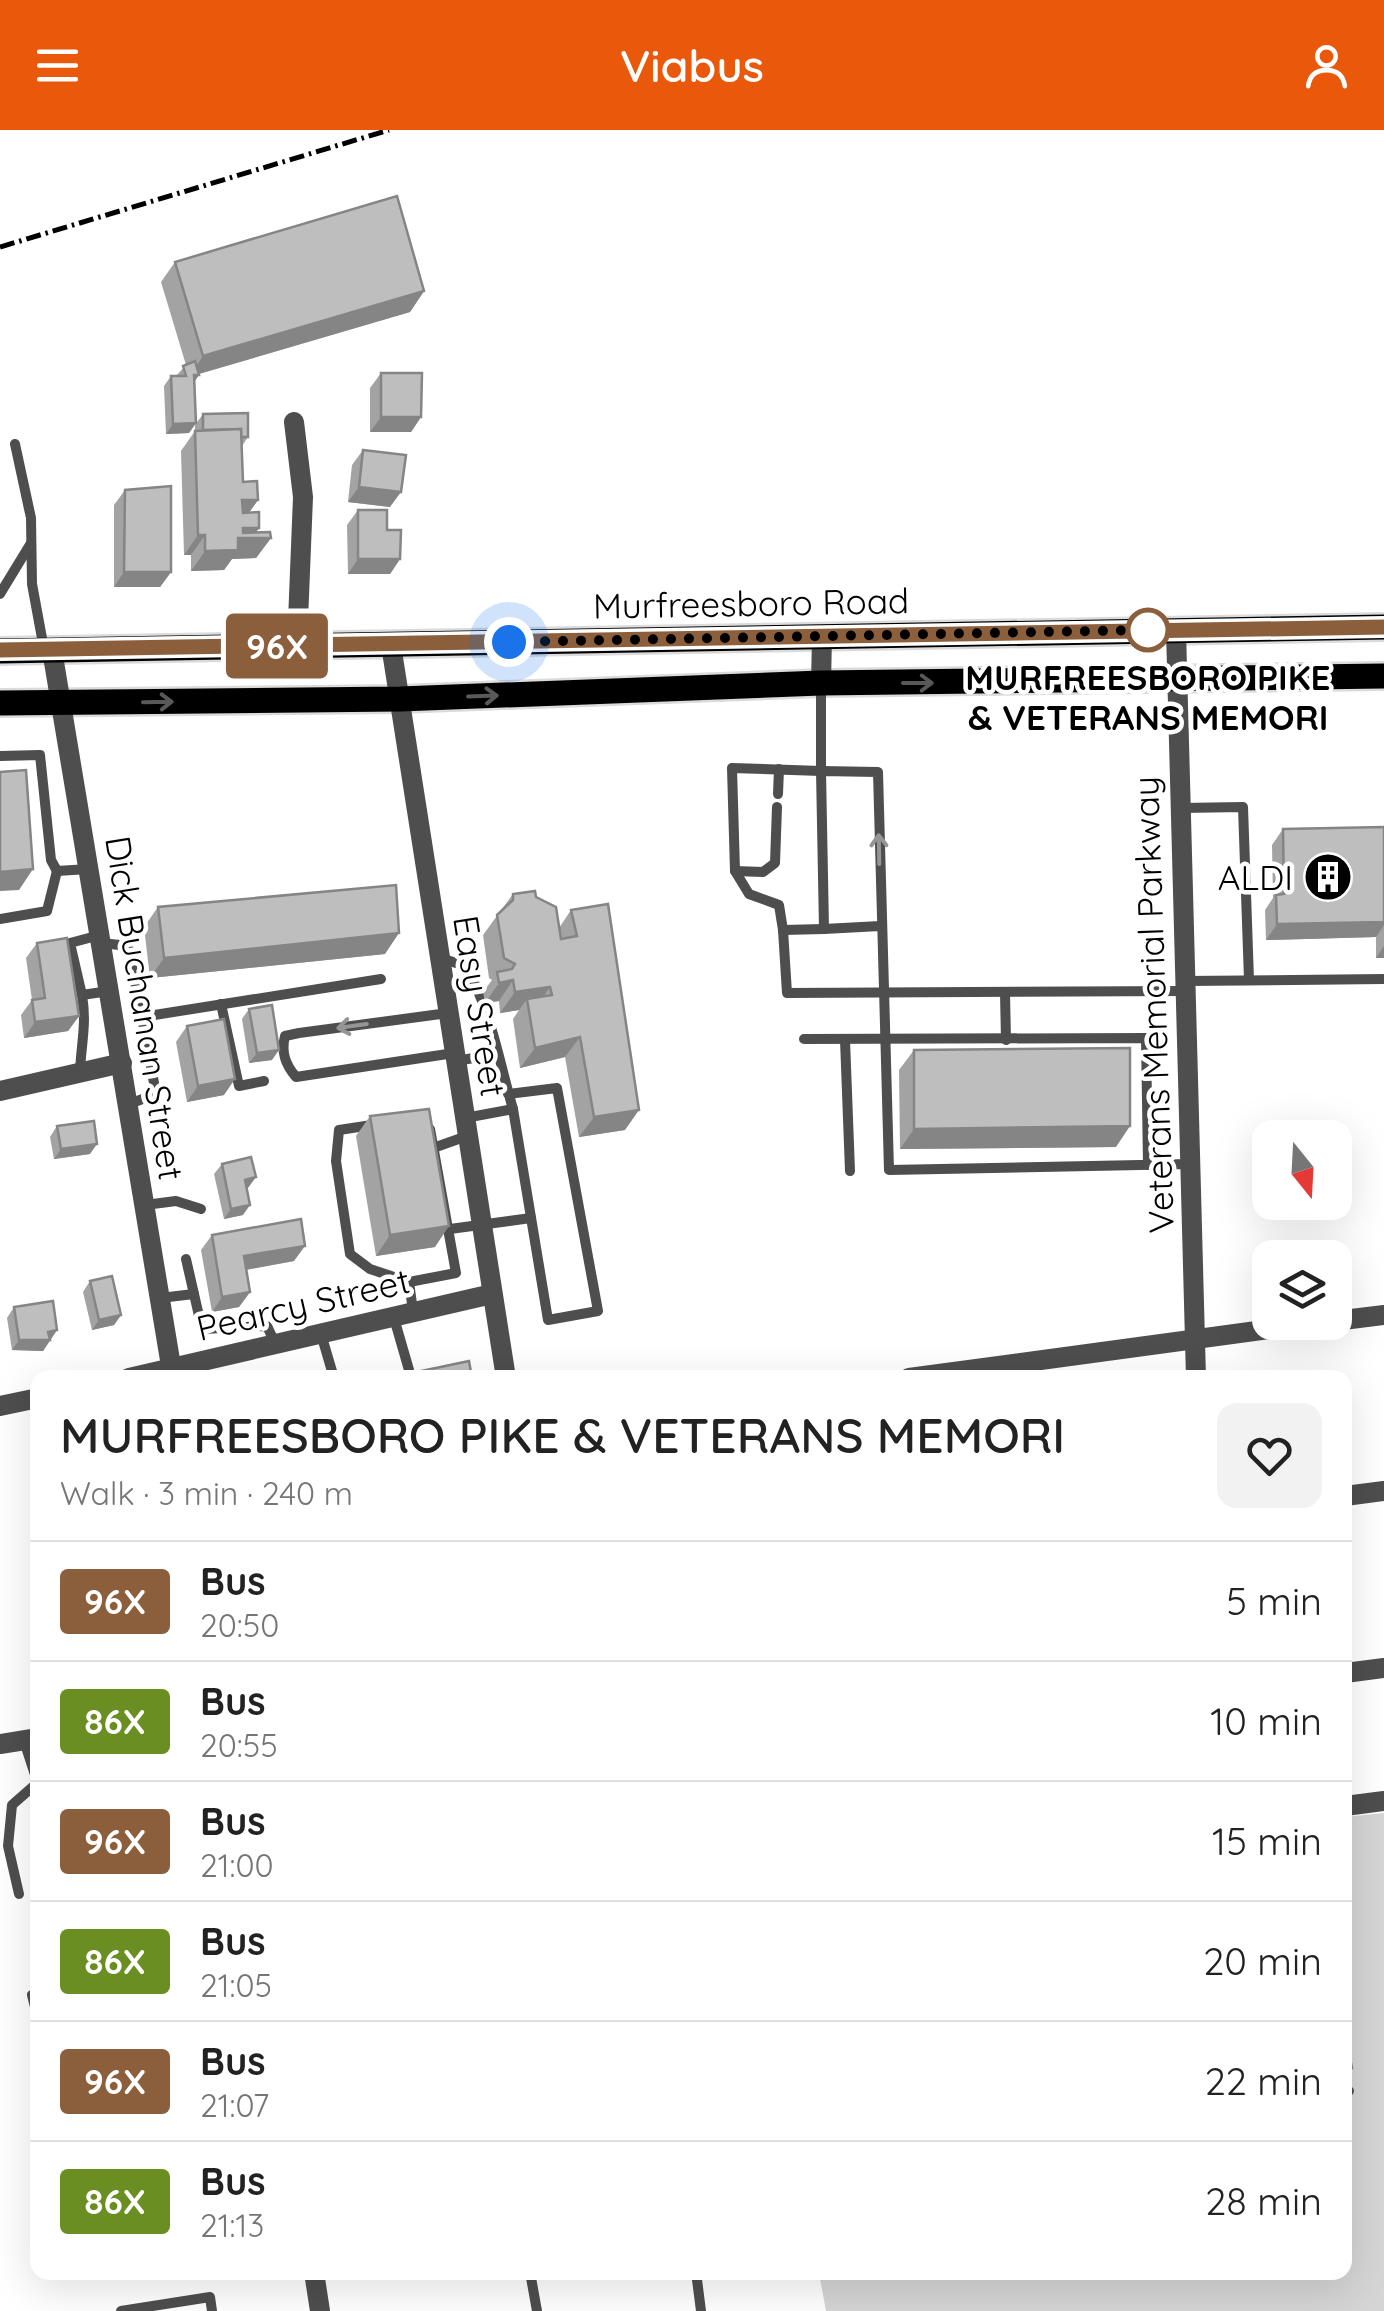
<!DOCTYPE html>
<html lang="en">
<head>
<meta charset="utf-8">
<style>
	:root { --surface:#fff; --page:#f2f2f2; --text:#222; --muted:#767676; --line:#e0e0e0; --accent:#ea580c }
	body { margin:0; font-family:Quicksand,sans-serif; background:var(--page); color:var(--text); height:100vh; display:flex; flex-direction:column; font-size:38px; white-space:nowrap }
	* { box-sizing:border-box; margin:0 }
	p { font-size:32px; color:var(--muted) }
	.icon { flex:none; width:55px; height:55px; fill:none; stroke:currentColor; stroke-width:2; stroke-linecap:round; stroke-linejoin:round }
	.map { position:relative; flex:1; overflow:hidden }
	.side { position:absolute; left:30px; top:1240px; width:1322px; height:910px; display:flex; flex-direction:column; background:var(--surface); border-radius:20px; box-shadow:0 10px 40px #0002 }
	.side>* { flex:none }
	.badge { padding:0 20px; border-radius:8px; font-size:35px; line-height:65px }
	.needle { width:65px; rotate:162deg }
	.tools { position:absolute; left:1252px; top:990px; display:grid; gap:20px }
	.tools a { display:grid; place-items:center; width:100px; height:100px; border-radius:20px; background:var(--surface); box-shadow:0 10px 40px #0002; font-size:50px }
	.you { position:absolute; width:50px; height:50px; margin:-25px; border:8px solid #fff; border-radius:50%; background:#1a73e8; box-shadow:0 0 0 15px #1a73e833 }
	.map>.badge { position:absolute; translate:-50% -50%; box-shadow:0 0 0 5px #fff }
	.round { display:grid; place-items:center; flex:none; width:105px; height:105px; border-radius:20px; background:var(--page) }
	.overview { display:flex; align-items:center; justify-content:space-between; height:170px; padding:0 30px }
	h1 { font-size:48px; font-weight:600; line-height:75px }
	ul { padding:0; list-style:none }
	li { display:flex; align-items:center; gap:30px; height:120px; padding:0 30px; border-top:2px solid var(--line) }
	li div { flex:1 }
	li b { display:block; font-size:38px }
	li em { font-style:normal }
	li .badge { min-width:110px; font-weight:700; text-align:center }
	header { display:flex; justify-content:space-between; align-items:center; height:130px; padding:0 30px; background:var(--accent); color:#fff; font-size:45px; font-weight:600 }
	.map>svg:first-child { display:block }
	.green { fill:#d5d5d5 }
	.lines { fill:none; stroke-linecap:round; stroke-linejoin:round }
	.primary-casing { stroke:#dbdbdb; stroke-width:30 }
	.service { stroke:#4e4e4e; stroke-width:10 }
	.minor { stroke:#4e4e4e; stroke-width:20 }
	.primary { stroke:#000; stroke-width:25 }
	.rail { stroke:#000; stroke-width:5; stroke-dasharray:15 5 2.5 5; stroke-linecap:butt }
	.wall { fill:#a3a3a3 }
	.shaded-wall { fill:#858585 }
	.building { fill:#bebebe; stroke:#858585; stroke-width:2.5 }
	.oneway { stroke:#595959 }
	.oneway2 { stroke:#959595 }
	.line-casing { stroke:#fff; stroke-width:22 }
	.line { stroke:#8b5e3c; stroke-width:15 }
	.walk { stroke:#000; stroke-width:10; stroke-dasharray:0 18 }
	.stop-dot { fill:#fff; stroke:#8b5e3c; stroke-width:5 }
	.labels { text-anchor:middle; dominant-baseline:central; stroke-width:9; stroke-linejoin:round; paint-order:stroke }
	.street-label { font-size:35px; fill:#000; stroke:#fff }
	.stop-label { font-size:35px; font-weight:bold; fill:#000; stroke:#fff }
	.poi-label { font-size:35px; fill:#000; stroke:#fff; text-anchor:end }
</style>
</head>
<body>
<header><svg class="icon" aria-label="menu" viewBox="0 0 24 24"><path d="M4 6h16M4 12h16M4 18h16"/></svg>Viabus<svg class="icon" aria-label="person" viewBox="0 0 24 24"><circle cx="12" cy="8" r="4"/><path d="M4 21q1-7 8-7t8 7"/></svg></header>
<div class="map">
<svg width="1384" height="2181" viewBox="0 0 1384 2181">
	<rect width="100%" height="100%" fill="#fff"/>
	<path class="green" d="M1384,1683V2181H826L819,2143L1345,2142V1687Z"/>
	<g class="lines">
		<g class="primary-casing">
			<g id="primary">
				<path d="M0,521L1384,497"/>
				<path d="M0,573L400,569L821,553L1384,546"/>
			</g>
		</g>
		<g class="service">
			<path d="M15,314L31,388L32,454L44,519"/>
			<path d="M0,464L31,413"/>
			<path d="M821,554V641L732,638L735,741L749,764L779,775L783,800L824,799"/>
			<path d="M0,626L40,625L51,730L57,741L88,739"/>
			<path d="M778,664L779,639"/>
			<path d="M1182,678L1243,677L1249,850"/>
			<path d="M735,741L763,742L775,733L777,677"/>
			<path d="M0,789L47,781L57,741"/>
			<path d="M880,796L824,799L821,641L878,642L889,1040L1190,1034"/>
			<path d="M783,800L787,863L1186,861"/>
			<path d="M100,805L70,813L82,865L109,861"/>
			<path d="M102,813L128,816L142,887L381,849"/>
			<path d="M441,828L465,836C491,878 499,932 513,979L548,1190L598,1181L557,958L508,964"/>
			<path d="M1185,851L1384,849"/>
			<path d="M1005,863L1006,910"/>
			<path d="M221,874L239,956L264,951"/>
			<path d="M448,883L299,903L285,906C281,922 285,934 296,947L454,923"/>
			<path d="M804,909L1146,908L1148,1035"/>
			<path d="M845,910L850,1041"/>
			<path d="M456,931L497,924"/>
			<path d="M80,942C81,914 87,894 82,865"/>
			<path d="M129,974L156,964L142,887"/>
			<path d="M465,988L513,979"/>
			<path d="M372,995L339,1000L336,1031L350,1124L370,1139L409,1152"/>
			<path d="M436,1017L467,1006"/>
			<path d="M145,1075L176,1071L201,1079"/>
			<path d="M450,1099L531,1088"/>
			<path d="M186,1129L202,1199L267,1196L275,1213"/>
			<path d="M160,1168L194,1164"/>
			<path d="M413,1181L409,1152L456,1143L430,999"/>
			<path d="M394,1188L409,1240"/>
			<path d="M321,1204L334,1248"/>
			<path d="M24,1611L38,1654"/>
			<path d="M19,1764L8,1716L12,1675L36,1654"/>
			<path d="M38,1862L32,1865L38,1889"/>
			<path d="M1345,1962L1349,1961"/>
			<path d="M530,2142L537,2181"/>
			<path d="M696,2142L701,2181"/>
			<path d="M121,2181L210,2167L212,2181"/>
		</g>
		<g class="minor">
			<path d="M294,292L303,367L297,516"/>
			<path d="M1176,500L1196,1248"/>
			<path d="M391,515L506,1248"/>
			<path d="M52,520L173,1248"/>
			<path d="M821,553L822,507"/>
			<path d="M0,961L122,933"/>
			<path d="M1335,1191L1384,1185"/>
			<path d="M129,1248L492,1164"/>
			<path d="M909,1248L1322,1192"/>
			<path d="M0,1276L38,1268"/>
			<path d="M1345,1366L1384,1361"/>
			<path d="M1345,1543L1384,1538"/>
			<path d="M0,1614L38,1608"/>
			<path d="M1345,1676L1384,1671"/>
			<path d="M314,2142L320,2181"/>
		</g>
		<use href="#primary" class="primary"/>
		<path class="rail" d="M0,117L389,0"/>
	</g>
	<g class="wall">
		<path d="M175,132L424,161L410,182L199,244L195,251L196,293L189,303L166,304L164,256L171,246H176L186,235L161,152Z"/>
		<path d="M381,243L421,287L411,302H370V258Z"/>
		<path d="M203,284L248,307L242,316L243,352L258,370L249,382L259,398L256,402L271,408L256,428L232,429L224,440L191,441V425H184L181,321L195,301V295Z"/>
		<path d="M363,320L390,377L348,372L352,335Z"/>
		<path d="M125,360L171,442L160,457H114V375Z"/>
		<path d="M358,380L387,400L400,429L390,444H348L347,395Z"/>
		<path d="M1384,697V828H1376V807L1266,810L1265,780L1273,768L1272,715L1283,699Z"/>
		<path d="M513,764L536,767L559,798L571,780L625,1000L579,1007L565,927L520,938L513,889L519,880L500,883L499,871L485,873L483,862L492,850L489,848L483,805Z"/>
		<path d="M158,777L385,824L150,848L144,797Z"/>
		<path d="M37,813L79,886L68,901L24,908L21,885L32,870L26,828Z"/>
		<path d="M249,879L272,930L249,933L242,889Z"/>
		<path d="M187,896L224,965L187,972L176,912Z"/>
		<path d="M914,920L1116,1017L900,1019L899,940Z"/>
		<path d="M370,986L435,1117L376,1126L356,1006Z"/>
		<path d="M57,996L90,1024L54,1029L50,1007Z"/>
		<path d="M222,1034L256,1047L246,1058L243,1085L224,1089L214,1044Z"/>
		<path d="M212,1105L294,1131L246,1140L250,1162L239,1177L212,1182L201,1120Z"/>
		<path d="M90,1151L121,1185L114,1195L92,1200L83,1162Z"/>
		<path d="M14,1177L57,1200L43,1221L12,1220L7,1188Z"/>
	</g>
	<g class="shaded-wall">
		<path d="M424,161L410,182L195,245H199L192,255L189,247L203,226Z"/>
		<path d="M381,287H421L411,302H370Z"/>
		<path d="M196,293L189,303L166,304L173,294Z"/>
		<path d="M359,357L401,362L390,377L348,372Z"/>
		<path d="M242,370H258L244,390Z"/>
		<path d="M243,398H259L252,408H271L256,428L232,429L224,440L191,441L205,421Z"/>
		<path d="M198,405H205L191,425H184Z"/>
		<path d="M358,429H400L390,444H348Z"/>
		<path d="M124,442H171L160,457H114Z"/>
		<path d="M33,739L19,760L0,761V742Z"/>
		<path d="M1384,792V795L1376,807L1266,810L1277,794Z"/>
		<path d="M399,803L385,824L150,848L164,828Z"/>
		<path d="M1384,816V828H1376Z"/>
		<path d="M513,850L499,871L485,873L499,853Z"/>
		<path d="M550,857L536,877L527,869L519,880L500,883L515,862Z"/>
		<path d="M79,886L68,901L24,908L35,892Z"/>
		<path d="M580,907L565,927L520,938L535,918Z"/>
		<path d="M279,920L272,930L249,933L257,923Z"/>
		<path d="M235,949L224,965L187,972L198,956Z"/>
		<path d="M639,980L625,1000L579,1007L594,987Z"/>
		<path d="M1130,996L1116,1017L900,1019L914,999Z"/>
		<path d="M97,1014L90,1024L54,1029L61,1019Z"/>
		<path d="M256,1047L248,1058L237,1060L245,1050Z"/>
		<path d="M250,1075L243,1085L224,1089L231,1079Z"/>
		<path d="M449,1096L435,1117L376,1126L390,1105Z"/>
		<path d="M305,1116L294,1131L233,1142L244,1126Z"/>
		<path d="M250,1162L239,1177L212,1182L222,1167Z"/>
		<path d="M121,1185L114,1195L92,1200L99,1190Z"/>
		<path d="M57,1200L43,1221L12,1220L19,1210Z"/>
	</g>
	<g class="building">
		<path d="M397,66L424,161L203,226L175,132Z"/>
		<path d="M195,231L199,245H194L196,293L173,294L171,246H186L183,236Z"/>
		<path d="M381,243H422L421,287H381Z"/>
		<path d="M248,283V307H241V299L203,300V284Z"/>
		<path d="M241,299L243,352L257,351L258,370H242L243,383L259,382V398H243V403L270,402L271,408H238V420L205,421V405H198L195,301Z"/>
		<path d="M363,320L406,325L401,362L359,357Z"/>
		<path d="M171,356V442H124L125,360Z"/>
		<path d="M358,380H387V400H401L400,429H358Z"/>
		<path d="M26,640L33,739L0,742V642Z"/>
		<path d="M1384,697V792L1277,794L1276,765L1284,764L1283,699Z"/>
		<path d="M396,755L399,803L164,828L158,777Z"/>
		<path d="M535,761L536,767L556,777L561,809L577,806L571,780L608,774L639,980L594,987L580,907L535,918L527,869L552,865L550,857L515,862L513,850L499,853L497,842L512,839L515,834L504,828L497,785L513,770V764Z"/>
		<path d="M67,808L79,886L35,892L32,870L45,868L37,813Z"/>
		<path d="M272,875L279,920L257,923L249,879Z"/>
		<path d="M224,889L235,949L198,956L187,896Z"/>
		<path d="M1130,918V996L914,999V920Z"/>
		<path d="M429,979L449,1096L390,1105L370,986Z"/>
		<path d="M94,991L97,1014L61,1019L57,996Z"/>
		<path d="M251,1027L256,1047L245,1050L250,1075L231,1079L222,1034Z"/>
		<path d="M301,1089L305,1116L244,1126L250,1162L222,1167L212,1105Z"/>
		<path d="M112,1146L121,1185L99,1190L90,1151Z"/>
		<path d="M53,1171L57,1200L48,1202L50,1210H19L14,1177Z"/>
		<path d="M469,1231L472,1248H388Z"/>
		<path d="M1345,1902L1352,1938L1345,1940Z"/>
	</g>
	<defs><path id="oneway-shaft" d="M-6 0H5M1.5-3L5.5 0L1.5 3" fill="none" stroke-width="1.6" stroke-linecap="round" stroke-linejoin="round" transform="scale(2.5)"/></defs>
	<g class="oneway">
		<use href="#oneway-shaft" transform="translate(918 553)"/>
		<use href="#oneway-shaft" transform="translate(483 566) rotate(-2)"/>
		<use href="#oneway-shaft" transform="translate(158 572) rotate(-1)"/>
	</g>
	<g class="oneway2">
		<use href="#oneway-shaft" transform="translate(879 719) rotate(-91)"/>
		<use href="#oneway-shaft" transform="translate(352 896) rotate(172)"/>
	</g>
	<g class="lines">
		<g class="line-casing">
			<path id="line" d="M0,520L1384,497"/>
		</g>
		<use href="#line" class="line"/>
		<path class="walk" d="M509,512L1148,500"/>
	</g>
	<defs>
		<g id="building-disc" transform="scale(2.5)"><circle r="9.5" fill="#000" stroke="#fff"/><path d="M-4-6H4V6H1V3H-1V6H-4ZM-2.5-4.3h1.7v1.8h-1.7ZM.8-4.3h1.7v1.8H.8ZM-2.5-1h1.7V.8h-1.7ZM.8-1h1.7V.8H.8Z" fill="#fff"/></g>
	</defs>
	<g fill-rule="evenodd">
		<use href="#building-disc" x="1328" y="747"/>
	</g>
	<circle class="stop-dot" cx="1148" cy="500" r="20"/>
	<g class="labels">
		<g class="street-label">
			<text transform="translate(751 473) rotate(-1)">Murfreesboro Road</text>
			<text transform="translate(1153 875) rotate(-92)">Veterans Memorial Parkway</text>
			<text transform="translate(480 876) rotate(81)">Easy Street</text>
			<text transform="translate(145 878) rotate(81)">Dick Buchanan Street</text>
			<text transform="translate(303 1174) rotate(-13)">Pearcy Street</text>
		</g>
		<g class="stop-label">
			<text x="1148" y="547">MURFREESBORO PIKE<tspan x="1148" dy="40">&amp; VETERANS MEMORI</tspan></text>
		</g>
		<g class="poi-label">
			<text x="1293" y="747">ALDI</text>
		</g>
	</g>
</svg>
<div class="tools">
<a><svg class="needle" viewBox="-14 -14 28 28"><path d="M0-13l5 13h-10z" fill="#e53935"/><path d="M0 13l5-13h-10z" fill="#767676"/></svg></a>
<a><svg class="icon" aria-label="layers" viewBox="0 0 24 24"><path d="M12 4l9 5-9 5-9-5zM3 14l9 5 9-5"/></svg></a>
</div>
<div class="you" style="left:509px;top:512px"></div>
<b class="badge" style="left:277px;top:516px;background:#8b5e3c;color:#fff">96X</b>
<section class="side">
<div class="overview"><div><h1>MURFREESBORO PIKE &amp; VETERANS MEMORI</h1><p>Walk · 3 min · 240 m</p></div><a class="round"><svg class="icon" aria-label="heart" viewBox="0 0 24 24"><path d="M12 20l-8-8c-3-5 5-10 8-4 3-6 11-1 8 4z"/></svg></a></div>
<ul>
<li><span class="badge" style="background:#8b5e3c;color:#fff">96X</span><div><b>Bus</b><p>20:50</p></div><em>5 min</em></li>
<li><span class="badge" style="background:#6b8e23;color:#fff">86X</span><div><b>Bus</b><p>20:55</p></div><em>10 min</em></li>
<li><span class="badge" style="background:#8b5e3c;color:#fff">96X</span><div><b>Bus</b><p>21:00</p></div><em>15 min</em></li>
<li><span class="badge" style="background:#6b8e23;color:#fff">86X</span><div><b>Bus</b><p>21:05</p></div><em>20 min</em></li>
<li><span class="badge" style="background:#8b5e3c;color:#fff">96X</span><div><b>Bus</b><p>21:07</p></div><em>22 min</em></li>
<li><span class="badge" style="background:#6b8e23;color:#fff">86X</span><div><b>Bus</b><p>21:13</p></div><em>28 min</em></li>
</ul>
</section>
</div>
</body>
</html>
